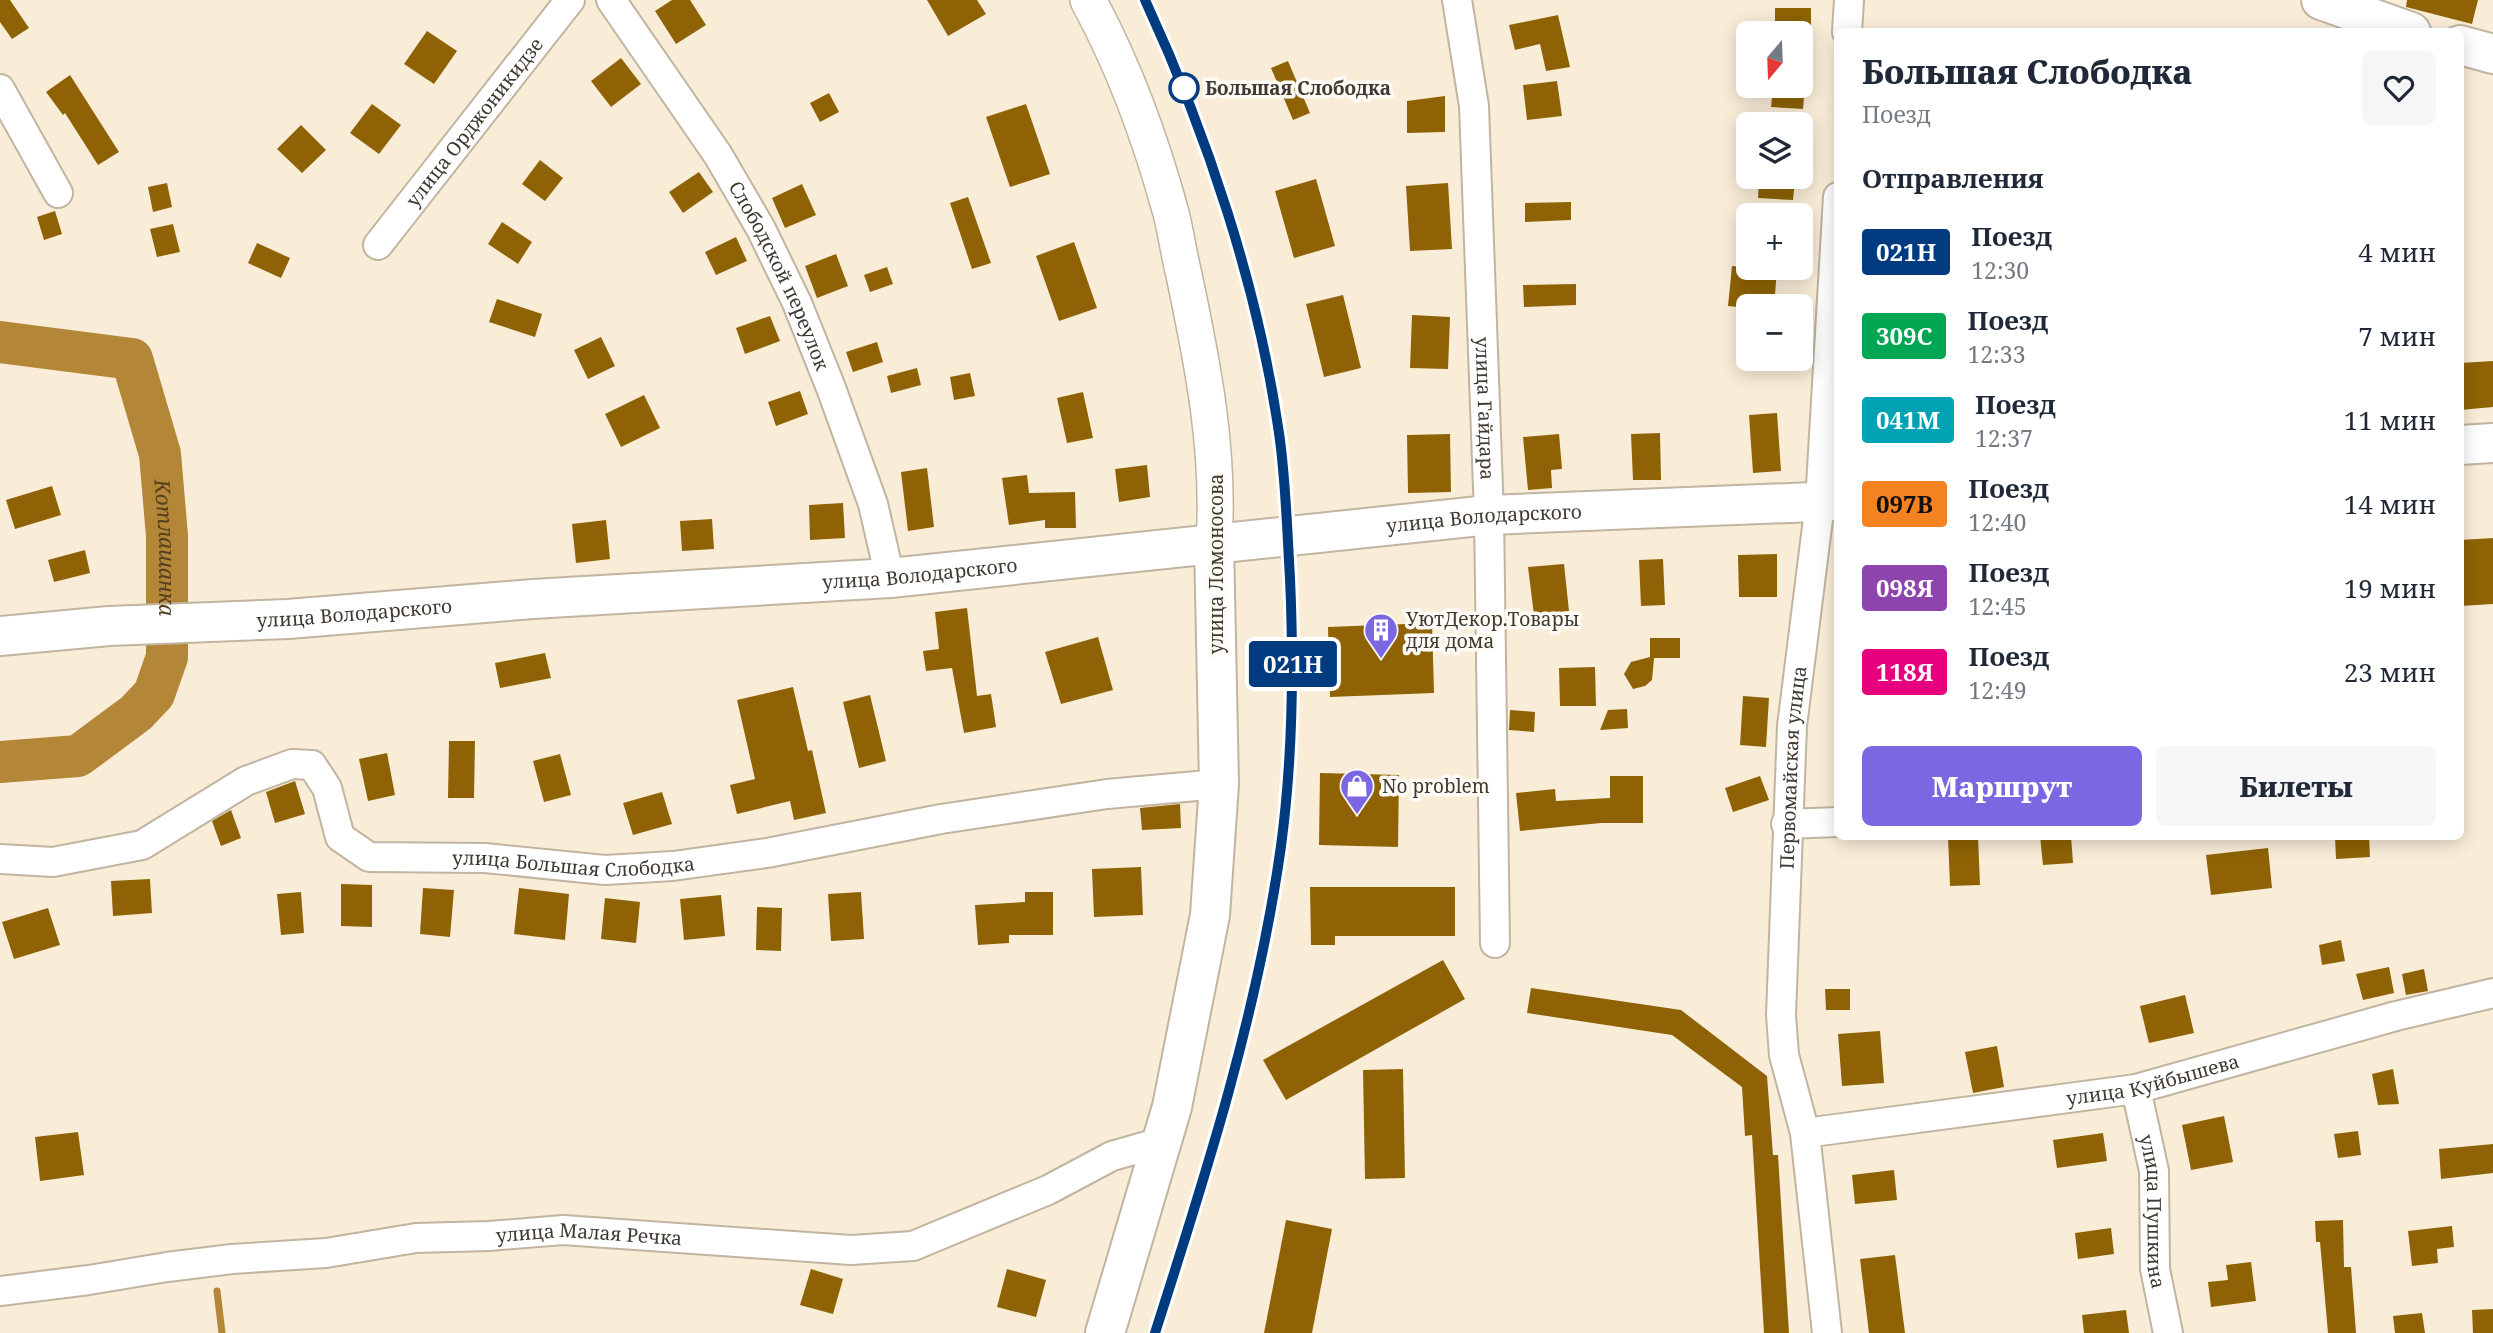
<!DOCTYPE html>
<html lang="ru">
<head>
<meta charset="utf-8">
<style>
	:root { --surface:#fff; --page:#f6f6f7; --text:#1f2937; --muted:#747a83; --accent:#7c66e1 }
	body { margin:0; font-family:"Noto Serif",serif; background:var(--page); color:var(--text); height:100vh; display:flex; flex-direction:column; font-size:26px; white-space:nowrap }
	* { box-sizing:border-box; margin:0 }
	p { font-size:23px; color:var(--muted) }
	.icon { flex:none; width:38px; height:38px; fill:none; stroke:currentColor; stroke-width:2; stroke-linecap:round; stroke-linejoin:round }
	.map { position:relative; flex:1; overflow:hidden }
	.side { position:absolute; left:1834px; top:28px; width:630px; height:812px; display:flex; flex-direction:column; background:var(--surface); border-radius:10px; box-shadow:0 4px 18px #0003 }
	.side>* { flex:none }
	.badge { padding:0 14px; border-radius:5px; font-size:24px; line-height:46px }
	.needle { width:46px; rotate:199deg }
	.fabs { position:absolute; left:1736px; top:21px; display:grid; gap:14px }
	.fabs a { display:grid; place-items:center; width:77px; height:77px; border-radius:10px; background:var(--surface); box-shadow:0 4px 18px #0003; font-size:35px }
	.map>.badge { position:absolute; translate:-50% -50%; box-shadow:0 0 0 4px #fff }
	h2 { padding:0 28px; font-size:26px; line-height:63px }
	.round { display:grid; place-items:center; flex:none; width:74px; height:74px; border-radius:10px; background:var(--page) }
	.headline { display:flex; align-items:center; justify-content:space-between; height:119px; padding:0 28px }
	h1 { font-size:33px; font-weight:800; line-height:52px }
	.primary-button { display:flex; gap:14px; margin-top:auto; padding:14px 28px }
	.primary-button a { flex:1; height:80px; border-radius:10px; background:var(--accent); color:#fff; font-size:28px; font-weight:800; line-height:80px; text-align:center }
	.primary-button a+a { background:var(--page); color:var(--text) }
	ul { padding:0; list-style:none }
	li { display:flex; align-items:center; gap:21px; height:84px; padding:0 28px }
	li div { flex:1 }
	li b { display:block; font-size:26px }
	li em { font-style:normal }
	li .badge { min-width:77px; font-weight:700; text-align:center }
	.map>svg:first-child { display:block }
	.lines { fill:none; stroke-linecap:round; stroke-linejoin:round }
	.stream { stroke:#b48638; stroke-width:7 }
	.river { stroke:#b48638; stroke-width:42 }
	.building { fill:#8f6305 }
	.minor-casing { stroke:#c1b4a0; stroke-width:32 }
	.tertiary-casing { stroke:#c1b4a0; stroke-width:38 }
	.secondary-casing { stroke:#c1b4a0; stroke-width:42 }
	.primary-casing { stroke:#c1b4a0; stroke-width:42 }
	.minor { stroke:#fff; stroke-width:28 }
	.tertiary { stroke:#fff; stroke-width:35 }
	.secondary { stroke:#fff; stroke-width:38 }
	.primary { stroke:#fff; stroke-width:38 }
	.rail { stroke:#958b7d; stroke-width:5 }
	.line-casing { stroke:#fff; stroke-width:16 }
	.line { stroke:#003b80; stroke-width:10 }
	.stop-dot { fill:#fff; stroke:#003b80; stroke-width:3.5 }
	.labels { text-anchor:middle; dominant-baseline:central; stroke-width:7; stroke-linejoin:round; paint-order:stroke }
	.stop-label { font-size:19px; font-weight:bold; fill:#3f3931; stroke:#fefbf7; text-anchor:start }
	.street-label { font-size:19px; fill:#3f3931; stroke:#fefbf7 }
	.poi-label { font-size:19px; fill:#3f3931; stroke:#fefbf7; text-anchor:start }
	.water-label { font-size:21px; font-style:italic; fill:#54401f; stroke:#fefbf7 }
</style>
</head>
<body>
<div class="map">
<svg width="2493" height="1333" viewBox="0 0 2493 1333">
	<rect width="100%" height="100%" fill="#faedd8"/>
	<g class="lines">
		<path class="stream" d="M217,1291L222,1333"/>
		<path class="river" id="s1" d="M0,342L132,359L160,454L167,536V657L154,694L136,713L78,756L0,762"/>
	</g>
	<g class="building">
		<path d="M0,0H10L29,28L12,39L0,22Z"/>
		<path d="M672,0H690L706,25L676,44L655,11Z"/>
		<path d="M927,0H977L986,14L948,36Z"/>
		<path d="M2407,0H2478L2472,24L2406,7Z"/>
		<rect x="1775" y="8" width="36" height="25"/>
		<path d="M1558,15L1570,67L1546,71L1540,44L1515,50L1509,25Z"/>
		<path d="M427,31L457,51L434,84L404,64Z"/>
		<path d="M621,58L641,84L611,107L591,81Z"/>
		<path d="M1288,61L1310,113L1293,120L1271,68Z"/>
		<path d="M70,75L119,152L98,165L65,113L63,115L46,92Z"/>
		<path d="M1557,81L1562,116L1527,120L1523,85Z"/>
		<path d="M1773,86H1805L1803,109L1771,107Z"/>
		<path d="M829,93L839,112L820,122L810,103Z"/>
		<path d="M1445,96V132L1407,133V101Z"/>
		<path d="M372,104L401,125L379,154L350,133Z"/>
		<path d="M1026,104L1050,174L1010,187L986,117Z"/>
		<path d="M301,125L326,150L302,173L277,149Z"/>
		<path d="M540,160L563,178L545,201L522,184Z"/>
		<path d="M699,172L713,192L683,213L669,192Z"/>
		<path d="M1316,179L1335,246L1294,258L1275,191Z"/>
		<path d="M1759,179L1795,181L1793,200L1758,198Z"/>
		<path d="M167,183L172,207L153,212L148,187Z"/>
		<path d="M1448,183L1452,249L1410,251L1406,186Z"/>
		<path d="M802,184L816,215L785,228L772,198Z"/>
		<path d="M968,197L991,263L972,269L950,203Z"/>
		<path d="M1571,202V220L1525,222V203Z"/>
		<path d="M55,211L62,234L44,240L37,217Z"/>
		<path d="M502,222L532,242L518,264L488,244Z"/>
		<path d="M173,224L180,252L157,257L150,229Z"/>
		<path d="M736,237L747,261L716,275L705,252Z"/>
		<path d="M1074,242L1097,308L1059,321L1036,256Z"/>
		<path d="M257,243L290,258L281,278L248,263Z"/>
		<path d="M836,254L848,286L817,298L805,266Z"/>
		<path d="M1732,266L1777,270L1774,306H1748V308L1728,306Z"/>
		<path d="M887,267L893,284L870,292L864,275Z"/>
		<path d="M1576,284V305L1524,307L1523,285Z"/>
		<path d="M1343,295L1361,368L1324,377L1306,304Z"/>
		<path d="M497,299L542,314L535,337L489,322Z"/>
		<path d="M1412,315L1450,317L1448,369L1410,368Z"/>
		<path d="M770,316L780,341L745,354L736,328Z"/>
		<path d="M601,337L615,366L588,379L574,350Z"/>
		<path d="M877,342L883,362L853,372L846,352Z"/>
		<path d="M2493,361V407L2460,410V363Z"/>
		<path d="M917,368L921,385L891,393L887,376Z"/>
		<path d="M970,373L975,396L954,400L950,377Z"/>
		<path d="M800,391L808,414L776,426L768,402Z"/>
		<path d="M1083,392L1093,438L1067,443L1057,398Z"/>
		<path d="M644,395L660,428L621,447L605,414Z"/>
		<path d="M1777,413L1781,471L1753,473L1749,415Z"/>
		<path d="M1660,433L1661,480H1633L1631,434Z"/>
		<path d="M1450,434L1451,492L1408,493L1407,435Z"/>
		<path d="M1559,434L1562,469L1551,470L1552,488L1528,490L1523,437Z"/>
		<path d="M1147,465L1150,497L1119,502L1115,469Z"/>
		<path d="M927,468L934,527L908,531L901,472Z"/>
		<path d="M1027,475L1029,493L1075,492L1076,528H1045V520L1009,525L1002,478Z"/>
		<path d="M52,486L61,515L15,529L6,500Z"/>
		<path d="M843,503L845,538L810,540L809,505Z"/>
		<path d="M712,519L714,549L682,551L680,521Z"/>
		<path d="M606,520L610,559L576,563L572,524Z"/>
		<path d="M2493,538V604L2460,606V540Z"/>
		<path d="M85,550L90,573L54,582L48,560Z"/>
		<path d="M1777,554V597H1739L1738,555Z"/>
		<path d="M1663,559L1665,605L1641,606L1639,560Z"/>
		<path d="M1564,564L1569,611L1534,615L1528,567Z"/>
		<path d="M967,608L977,696L991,694L996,727L964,733L952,668L926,671L923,651L939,649L935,612Z"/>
		<path d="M1432,623L1434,693L1330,697L1328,627Z"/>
		<path d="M1098,637L1113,690L1061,704L1045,652Z"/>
		<path d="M1650,638H1680V658H1654L1652,680L1645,686L1633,689L1624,674L1631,662L1650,657Z"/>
		<path d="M545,653L551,678L500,688L495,663Z"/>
		<path d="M1595,667L1596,706H1560L1559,668Z"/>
		<path d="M793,687L808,751L812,750L826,813L794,820L790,801L737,814L730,785L755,779L737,700Z"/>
		<path d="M870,695L886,761L859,768L843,702Z"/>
		<path d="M1743,696L1769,698L1766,747L1740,745Z"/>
		<path d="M1627,709L1628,728L1600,730L1608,710Z"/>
		<path d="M1510,710L1535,712L1534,732L1509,730Z"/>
		<path d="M449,741H475L474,798H448Z"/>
		<path d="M387,753L395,795L368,801L359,759Z"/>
		<path d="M560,754L571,795L544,802L533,761Z"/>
		<path d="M1320,773L1399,775L1398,847L1319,845Z"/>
		<path d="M1610,776H1643V823H1601L1520,831L1516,793L1555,789L1556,801L1610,798Z"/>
		<path d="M1760,776L1769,800L1733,812L1725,788Z"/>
		<path d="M295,781L305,814L275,823L266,792Z"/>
		<path d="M662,792L672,824L633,835L623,803Z"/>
		<path d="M1180,804L1181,828L1142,830L1140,808Z"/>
		<path d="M231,810L241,838L221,846L212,821Z"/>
		<path d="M1948,836H1978L1980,885L1950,886Z"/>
		<path d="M2040,836H2071L2073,863L2043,865Z"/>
		<path d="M2335,836H2369L2370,857L2336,859Z"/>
		<path d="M2268,848L2272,888L2211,895L2206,855Z"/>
		<path d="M1141,867L1143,915L1094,917L1092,869Z"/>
		<path d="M150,879L152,913L113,916L111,881Z"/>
		<path d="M341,884L372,885V927L341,926Z"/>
		<path d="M1310,887H1455V936H1335V945H1311Z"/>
		<path d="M423,888L454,890L450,937L420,934Z"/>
		<path d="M519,888L569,894L565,940L514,934Z"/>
		<path d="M301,892L304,933L281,935L277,894Z"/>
		<path d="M861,892L864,939L831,941L828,894Z"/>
		<path d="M1025,892H1053V935H1009V943L978,945L975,905L1025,902Z"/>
		<path d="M721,895L725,936L684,940L680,899Z"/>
		<path d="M605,898L640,902L636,943L601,939Z"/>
		<path d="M757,907L782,908L781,951L756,950Z"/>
		<path d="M48,908L60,945L14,959L2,922Z"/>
		<path d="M2341,940L2345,961L2322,965L2319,945Z"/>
		<path d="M1443,960L1465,999L1286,1100L1263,1060Z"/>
		<path d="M2389,967L2394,993L2363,1000L2356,974Z"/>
		<path d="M2424,969L2428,991L2406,995L2402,974Z"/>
		<path d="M1531,988L1681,1010L1767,1076L1773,1155H1778L1789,1333H1764L1752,1135L1745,1136L1742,1087L1672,1035L1527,1013Z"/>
		<path d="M1825,989H1850V1010H1826Z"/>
		<path d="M2185,995L2194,1033L2149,1043L2140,1006Z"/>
		<path d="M1880,1031L1884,1083L1842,1086L1838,1034Z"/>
		<path d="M1997,1046L2004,1087L1973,1093L1965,1052Z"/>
		<path d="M1403,1069L1405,1178L1365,1179L1363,1070Z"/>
		<path d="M2393,1069L2399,1104L2378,1105L2372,1074Z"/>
		<path d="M2224,1116L2233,1162L2191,1170L2182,1125Z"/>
		<path d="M2358,1131L2361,1155L2338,1158L2334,1134Z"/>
		<path d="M78,1132L84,1175L40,1181L35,1137Z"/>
		<path d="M2103,1133L2107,1161L2057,1168L2053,1140Z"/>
		<path d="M2493,1144V1173L2441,1179L2439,1149Z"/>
		<path d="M1894,1170L1897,1200L1855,1204L1852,1175Z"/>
		<path d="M1286,1220L1332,1229L1312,1333H1264Z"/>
		<path d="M2343,1220L2344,1267H2351L2356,1333H2328L2320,1242H2316L2315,1221Z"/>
		<path d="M2452,1226L2454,1247L2437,1249L2438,1263L2412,1266L2408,1231Z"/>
		<path d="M2111,1228L2114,1254L2078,1259L2075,1233Z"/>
		<path d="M1895,1255L1905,1333H1869L1860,1259Z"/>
		<path d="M2251,1262L2256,1301L2211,1307L2208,1282L2228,1280L2226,1265Z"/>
		<path d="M811,1269L843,1279L833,1314L800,1305Z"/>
		<path d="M1007,1269L1046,1280L1036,1317L997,1307Z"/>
		<path d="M2493,1309V1333H2473L2472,1310Z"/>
		<path d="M2126,1310L2129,1333H2084L2082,1315Z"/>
		<path d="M2422,1313L2425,1333H2395L2393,1316Z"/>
	</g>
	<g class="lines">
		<g class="minor-casing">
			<g id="minor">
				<path id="s2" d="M611,0L718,155L761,229L797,303L831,388L873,504L890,578"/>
				<path id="s3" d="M1457,0L1474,106L1489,515L1495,943"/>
				<path d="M1847,32L1849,0"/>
				<path d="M0,89L58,193"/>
				<path id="s4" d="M378,245L570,0"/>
				<path d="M1786,824L1838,822"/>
				<path id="s5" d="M0,859L53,862L142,845L246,781L292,764L312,765L327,788L340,837L369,857L485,858L605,870L673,866L767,853L941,819L1107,794L1219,784"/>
				<path id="s6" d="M2136,1089L2154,1171L2155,1269L2168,1333"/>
				<path id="s7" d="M1805,1133L2136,1089L2396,1016L2493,993"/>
				<path id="s8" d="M0,1291L89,1280L167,1267L232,1259L326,1253L416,1238L489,1236L563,1230L851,1250L913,1246L1048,1190L1112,1156L1161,1142"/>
				<path id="s9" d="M1827,1333L1805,1133L1784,1055L1781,1015L1792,726L1820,503L1838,197"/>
			</g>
		</g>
		<g class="tertiary-casing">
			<path id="tertiary" d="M1088,0C1124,66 1151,140 1171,213C1176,233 1179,255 1184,275C1203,365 1220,451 1214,543"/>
		</g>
		<g class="secondary-casing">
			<g id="secondary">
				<path d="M2321,0L2411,32"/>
				<path d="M2460,45L2493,54"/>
				<path d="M1105,1333L1172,1107L1210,915L1219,784L1214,543"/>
			</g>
		</g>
		<g class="primary-casing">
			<g id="primary">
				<path d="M2460,445L2493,443"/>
				<path id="s10" d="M0,636L109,626L288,619L533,599L890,578L1489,515L1838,501"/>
			</g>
		</g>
		<use href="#minor" class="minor"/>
		<use href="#tertiary" class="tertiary"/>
		<use href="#secondary" class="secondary"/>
		<use href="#primary" class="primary"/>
		<path class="rail" d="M1145,0C1162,35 1178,71 1193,107C1214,160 1228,217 1243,272C1258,325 1271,379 1279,433C1288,495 1290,558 1291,619C1293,696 1291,770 1281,846C1258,1012 1206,1174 1155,1333"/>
	</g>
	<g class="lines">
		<g class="line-casing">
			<path id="line" d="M1145,0C1207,134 1258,287 1279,433C1286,481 1287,530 1290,578C1294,668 1293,757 1281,846C1258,1012 1206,1174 1155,1333"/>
		</g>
		<use href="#line" class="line"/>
	</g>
	<defs>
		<g id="building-pin" transform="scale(1.75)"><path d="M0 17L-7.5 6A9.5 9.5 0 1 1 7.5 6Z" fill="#7c66e1" stroke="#fefbf7"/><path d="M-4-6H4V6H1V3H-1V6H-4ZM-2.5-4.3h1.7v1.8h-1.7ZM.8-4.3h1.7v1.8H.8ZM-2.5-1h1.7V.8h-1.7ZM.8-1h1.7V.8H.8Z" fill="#fff"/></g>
		<g id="shop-pin" transform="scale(1.75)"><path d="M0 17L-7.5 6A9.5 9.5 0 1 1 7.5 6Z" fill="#7c66e1" stroke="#fefbf7"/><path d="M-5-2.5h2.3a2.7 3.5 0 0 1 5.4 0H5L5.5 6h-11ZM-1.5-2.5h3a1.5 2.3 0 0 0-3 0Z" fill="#fff"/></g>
	</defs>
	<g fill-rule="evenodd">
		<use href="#building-pin" x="1381" y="630"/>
		<use href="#shop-pin" x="1357" y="786"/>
	</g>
	<circle class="stop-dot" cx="1184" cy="88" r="14"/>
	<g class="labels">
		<g class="stop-label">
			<text x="1205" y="88">Большая Слободка</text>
		</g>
		<g class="street-label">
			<text stroke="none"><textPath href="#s4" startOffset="156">улица Орджоникидзе</textPath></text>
			<text stroke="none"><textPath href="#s2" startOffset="324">Слободской переулок</textPath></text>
			<text stroke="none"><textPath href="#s3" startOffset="410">улица Гайдара</textPath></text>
			<text stroke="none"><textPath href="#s10" startOffset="1489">улица Володарского</textPath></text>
			<text transform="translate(1216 564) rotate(-90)">улица Ломоносова</text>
			<text stroke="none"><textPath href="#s10" startOffset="922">улица Володарского</textPath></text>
			<text stroke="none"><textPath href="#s10" startOffset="355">улица Володарского</textPath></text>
			<text stroke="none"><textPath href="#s9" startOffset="570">Первомайская улица</textPath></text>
			<text stroke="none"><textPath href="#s5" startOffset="653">улица Большая Слободка</textPath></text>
			<text stroke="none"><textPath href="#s7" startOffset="352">улица Куйбышева</textPath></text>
			<text stroke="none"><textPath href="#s6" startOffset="124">улица Пушкина</textPath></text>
			<text stroke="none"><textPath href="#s8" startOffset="593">улица Малая Речка</textPath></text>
		</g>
		<g class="poi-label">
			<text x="1406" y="619">УютДекор.Товары<tspan x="1406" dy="22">для дома</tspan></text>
			<text x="1382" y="786">No problem</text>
		</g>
		<g class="water-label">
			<text stroke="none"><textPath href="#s1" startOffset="326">Котлашанка</textPath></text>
		</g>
	</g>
</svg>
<div class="fabs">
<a><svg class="needle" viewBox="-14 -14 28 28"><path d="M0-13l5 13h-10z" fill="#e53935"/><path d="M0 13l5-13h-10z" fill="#747a83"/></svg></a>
<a><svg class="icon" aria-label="layers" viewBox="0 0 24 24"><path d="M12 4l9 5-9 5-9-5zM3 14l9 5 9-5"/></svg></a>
<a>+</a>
<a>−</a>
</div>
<b class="badge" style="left:1293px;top:664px;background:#003b80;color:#fff">021Н</b>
<section class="side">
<div class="headline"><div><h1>Большая Слободка</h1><p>Поезд</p></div><a class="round"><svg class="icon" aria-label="heart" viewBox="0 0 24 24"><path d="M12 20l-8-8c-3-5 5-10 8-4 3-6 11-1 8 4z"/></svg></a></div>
<h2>Отправления</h2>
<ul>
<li><span class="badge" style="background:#003b80;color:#fff">021Н</span><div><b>Поезд</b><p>12:30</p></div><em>4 мин</em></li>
<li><span class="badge" style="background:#00a651;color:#fff">309С</span><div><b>Поезд</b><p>12:33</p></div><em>7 мин</em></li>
<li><span class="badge" style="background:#00a3b4;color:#fff">041М</span><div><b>Поезд</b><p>12:37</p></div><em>11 мин</em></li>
<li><span class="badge" style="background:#f58220;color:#111">097В</span><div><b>Поезд</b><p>12:40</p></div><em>14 мин</em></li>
<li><span class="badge" style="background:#8e44ad;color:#fff">098Я</span><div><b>Поезд</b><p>12:45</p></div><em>19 мин</em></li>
<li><span class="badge" style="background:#e6007e;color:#fff">118Я</span><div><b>Поезд</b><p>12:49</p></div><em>23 мин</em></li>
</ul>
<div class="primary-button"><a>Маршрут</a><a>Билеты</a></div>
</section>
</div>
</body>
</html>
